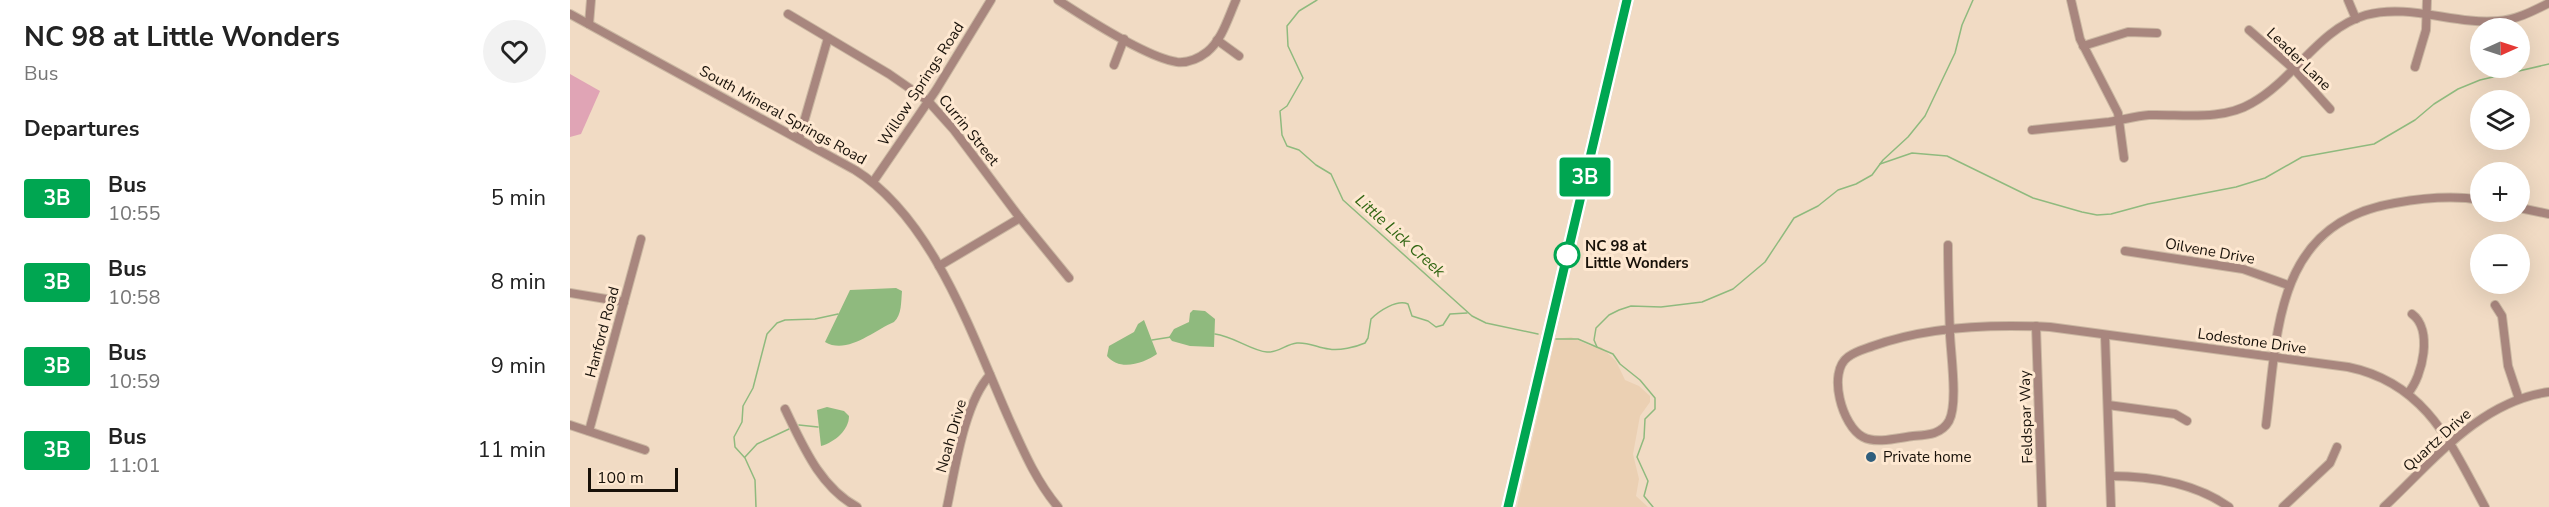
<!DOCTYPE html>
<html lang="en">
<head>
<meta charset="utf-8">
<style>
	:root { --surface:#fff; --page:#f2f2f2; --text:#222; --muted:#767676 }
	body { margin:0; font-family:"Nunito Sans",sans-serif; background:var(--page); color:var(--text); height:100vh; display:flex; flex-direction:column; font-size:22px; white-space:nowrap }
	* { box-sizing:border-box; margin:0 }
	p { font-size:20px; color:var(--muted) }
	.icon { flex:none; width:33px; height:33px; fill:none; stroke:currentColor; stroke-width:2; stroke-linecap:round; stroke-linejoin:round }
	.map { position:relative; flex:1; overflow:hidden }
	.drawer { display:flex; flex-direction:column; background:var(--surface); width:570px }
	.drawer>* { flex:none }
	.badge { padding:0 12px; border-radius:4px; font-size:21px; line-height:39px }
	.needle { width:39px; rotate:87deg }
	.buttons { position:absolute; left:1900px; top:18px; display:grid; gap:12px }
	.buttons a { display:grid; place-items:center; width:60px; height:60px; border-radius:50%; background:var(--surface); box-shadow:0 6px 24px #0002; font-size:30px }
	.scale { position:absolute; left:18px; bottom:15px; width:90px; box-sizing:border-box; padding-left:6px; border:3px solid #181109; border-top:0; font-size:16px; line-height:21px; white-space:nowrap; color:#181109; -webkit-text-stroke:4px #fee8d1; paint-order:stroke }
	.map>.badge { position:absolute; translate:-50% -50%; box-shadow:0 0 0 3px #fff }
	h2 { padding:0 24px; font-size:22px; line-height:54px }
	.round { display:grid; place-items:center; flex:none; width:63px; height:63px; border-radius:32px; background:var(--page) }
	.overview { display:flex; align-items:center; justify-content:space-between; height:102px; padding:0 24px }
	h1 { font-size:28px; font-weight:700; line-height:45px }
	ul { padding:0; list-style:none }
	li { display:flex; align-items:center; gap:18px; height:84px; padding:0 24px }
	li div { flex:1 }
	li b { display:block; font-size:22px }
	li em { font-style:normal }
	li .badge { min-width:66px; font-weight:700; text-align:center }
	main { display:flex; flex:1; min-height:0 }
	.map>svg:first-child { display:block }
	.built { fill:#ebd0b3 }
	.green { fill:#e0a4b5 }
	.water { fill:#8fba7e }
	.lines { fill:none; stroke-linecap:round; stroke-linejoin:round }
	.stream { stroke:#8fba7e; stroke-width:1.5 }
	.minor-casing { stroke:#cab7a2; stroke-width:10 }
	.highway-casing { stroke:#cab7a2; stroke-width:14 }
	.minor { stroke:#a8867e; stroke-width:8 }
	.highway { stroke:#612113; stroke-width:12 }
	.line-casing { stroke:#fff; stroke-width:14 }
	.line { stroke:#00a651; stroke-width:9 }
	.stop-dot { fill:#fff; stroke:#00a651; stroke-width:3 }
	.poi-dot { fill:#2f5e7d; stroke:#fee8d1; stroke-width:2 }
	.labels { text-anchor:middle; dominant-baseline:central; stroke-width:6; stroke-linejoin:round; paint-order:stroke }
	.street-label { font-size:15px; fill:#181109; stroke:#fee8d1 }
	.stop-label { font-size:15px; font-weight:bold; fill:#181109; stroke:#fee8d1; text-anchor:start }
	.poi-label { font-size:15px; fill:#181109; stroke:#fee8d1; text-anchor:start }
	.water-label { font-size:16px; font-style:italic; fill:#316612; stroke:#fee8d1 }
</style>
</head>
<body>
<main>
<section class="drawer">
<div class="overview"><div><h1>NC 98 at Little Wonders</h1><p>Bus</p></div><a class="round"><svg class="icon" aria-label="heart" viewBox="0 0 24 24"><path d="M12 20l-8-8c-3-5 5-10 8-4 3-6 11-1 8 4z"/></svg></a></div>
<h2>Departures</h2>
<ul>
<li><span class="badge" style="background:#00a651;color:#fff">3B</span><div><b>Bus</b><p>10:55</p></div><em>5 min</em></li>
<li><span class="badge" style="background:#00a651;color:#fff">3B</span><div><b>Bus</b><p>10:58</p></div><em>8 min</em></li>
<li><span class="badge" style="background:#00a651;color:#fff">3B</span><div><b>Bus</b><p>10:59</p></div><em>9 min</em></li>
<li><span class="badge" style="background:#00a651;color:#fff">3B</span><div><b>Bus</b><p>11:01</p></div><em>11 min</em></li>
</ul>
</section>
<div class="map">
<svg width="1979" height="507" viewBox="0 0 1979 507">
	<rect width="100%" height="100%" fill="#f1dbc4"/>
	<path class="built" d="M1001,337L1021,346L1031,347L1046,361L1055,380L1069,386L1080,396V402L1070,416L1063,454L1069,479L1066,496L1078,507H947L985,339Z"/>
	<path class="green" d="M0,74L30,91L11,134L0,137Z"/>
	<g class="water">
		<path d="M326,288L332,291C331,301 332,315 324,322C303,331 277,355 255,342L280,290Z"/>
		<path d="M623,310L635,311L645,319L644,347L620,346L602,341L599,337L604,329L619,322L620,313Z"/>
		<path d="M574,320L587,354C574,363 550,372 537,356L539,346L564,332L568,324Z"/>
		<path d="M257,407L274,411L279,416C279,430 265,442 251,446L247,410Z"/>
	</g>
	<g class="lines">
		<g class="stream">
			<path d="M747,0L729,11L717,26L718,46L733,78L717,106L710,111L712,135L717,146L729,150L746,165L761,174L773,200L902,316L916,323L968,334"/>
			<path d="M1310,164L1342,153L1377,156L1463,198L1512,212L1527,215L1541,214L1578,204L1666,187L1695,178L1732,157L1804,144L1845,120L1864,104L1888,89L1910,80L1979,64"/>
			<path d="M645,334C663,336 682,351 697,352C708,353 716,344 727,343C739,342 748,348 759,349C769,351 786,347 795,343L798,338L801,319C809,311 827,299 838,304L842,316L858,321L866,327L873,325L880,314L897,313"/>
			<path d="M986,339H1008L1043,354L1050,364L1070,380L1085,398V409L1075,419L1074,438L1067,457L1078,481L1074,496L1083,507"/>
			<path d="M582,340L601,337"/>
			<path d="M1027,347L1024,340L1026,328L1039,315L1049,310L1061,306L1091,307L1132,302L1163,289L1195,262L1224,218L1248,206L1268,190L1286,184L1302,175L1313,160L1338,137L1355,116L1385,53L1392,25L1403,0"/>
			<path d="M229,425L248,427"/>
			<path d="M175,457L187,444L219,429"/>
			<path d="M186,507L185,480L175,458L165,447L164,437L172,422L173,406L183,388L197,334L207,323L215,320L245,319L268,314"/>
		</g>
		<g class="minor-casing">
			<g id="minor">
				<path d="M488,0C514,17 578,58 607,62C618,63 628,59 637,52C652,40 658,18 666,0"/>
				<path d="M1501,0L1510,39L1548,113L1554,158"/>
				<path d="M1778,0L1786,19"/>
				<path d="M0,14L285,170C364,219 403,338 439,419C453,450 466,481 488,507"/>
				<path d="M218,14L319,74L358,101L384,130L450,218L499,278"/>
				<path d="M19,24L21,0"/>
				<path d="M1679,30L1725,70L1760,109"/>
				<path d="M647,40L669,56"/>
				<path d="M1513,46L1558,32L1587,33"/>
				<path d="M544,65L554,39"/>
				<path d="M1845,67L1856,30L1857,0"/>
				<path d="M1462,130C1488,127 1513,125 1539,122C1552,120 1566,116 1579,115C1613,114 1652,121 1682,103C1725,79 1748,29 1796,15C1839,3 1885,25 1928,21C1946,20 1963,11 1979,3"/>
				<path d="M229,139L258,38"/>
				<path d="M303,182L366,90L421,0"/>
				<path d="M1950,208L1979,214"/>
				<path d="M1378,245C1378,275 1379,305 1380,335C1381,356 1388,404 1379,421C1371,435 1356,435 1343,436C1328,438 1306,444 1293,437C1272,426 1257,372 1278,357C1286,351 1295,349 1303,346C1358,326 1422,324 1480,327L1778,367C1856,383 1881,444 1915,507"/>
				<path d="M1555,251L1673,269L1718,285"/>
				<path d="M369,266L450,218"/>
				<path d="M0,293L54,302"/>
				<path d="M1925,305L1932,316L1938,366L1949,399"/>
				<path d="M1466,326L1472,507"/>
				<path d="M1535,335L1541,507"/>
				<path d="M1838,393C1853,376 1863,329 1842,314"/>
				<path d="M1538,405L1605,414L1617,421"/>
				<path d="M215,409C233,446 250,487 287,507"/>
				<path d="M0,425L75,450"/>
				<path d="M1696,425C1708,329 1705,223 1825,203C1853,198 1882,195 1911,200"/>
				<path d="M19,431L71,239"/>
				<path d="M1540,476C1581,476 1625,483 1659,507"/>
				<path d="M377,507C385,470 394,403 420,375"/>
				<path d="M1713,507L1760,463L1767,447"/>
				<path d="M1814,507C1862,462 1910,401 1979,392"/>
			</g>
		</g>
		<g class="highway-casing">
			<path id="highway" d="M938,507L1057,0"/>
		</g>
		<use href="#minor" class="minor"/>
		<use href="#highway" class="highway"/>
	</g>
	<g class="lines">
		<g class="line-casing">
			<path id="line" d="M938,507L1057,0"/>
		</g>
		<use href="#line" class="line"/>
	</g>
	<circle class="stop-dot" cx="997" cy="255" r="12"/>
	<circle class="poi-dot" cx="1301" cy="457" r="6"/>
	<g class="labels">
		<g class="street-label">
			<text transform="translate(1729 59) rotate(44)">Leader Lane</text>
			<text transform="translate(351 84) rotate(-57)">Willow Springs Road</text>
			<text transform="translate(213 115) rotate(29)">South Mineral Springs Road</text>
			<text transform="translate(399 130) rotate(51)">Currin Street</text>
			<text transform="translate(1640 251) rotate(10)">Oilvene Drive</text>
			<text transform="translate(32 332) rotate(-75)">Hanford Road</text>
			<text transform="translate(1682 341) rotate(8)">Lodestone Drive</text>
			<text transform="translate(1456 417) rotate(-92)">Feldspar Way</text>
			<text transform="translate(381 436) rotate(-74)">Noah Drive</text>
			<text transform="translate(1867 440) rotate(-42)">Quartz Drive</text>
		</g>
		<g class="stop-label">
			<text x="1015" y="246">NC 98 at<tspan x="1015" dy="17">Little Wonders</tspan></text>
		</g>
		<g class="poi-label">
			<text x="1313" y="457">Private home</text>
		</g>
		<g class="water-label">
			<text transform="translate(830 236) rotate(42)">Little Lick Creek</text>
		</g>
	</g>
</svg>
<div class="buttons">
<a><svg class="needle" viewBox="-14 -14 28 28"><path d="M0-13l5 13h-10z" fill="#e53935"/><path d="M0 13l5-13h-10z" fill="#767676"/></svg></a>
<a><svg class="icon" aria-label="layers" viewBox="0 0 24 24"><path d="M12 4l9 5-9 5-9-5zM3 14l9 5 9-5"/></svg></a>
<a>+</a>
<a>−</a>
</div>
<div class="scale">100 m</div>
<b class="badge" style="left:1015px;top:177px;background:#00a651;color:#fff">3B</b>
</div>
</main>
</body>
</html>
